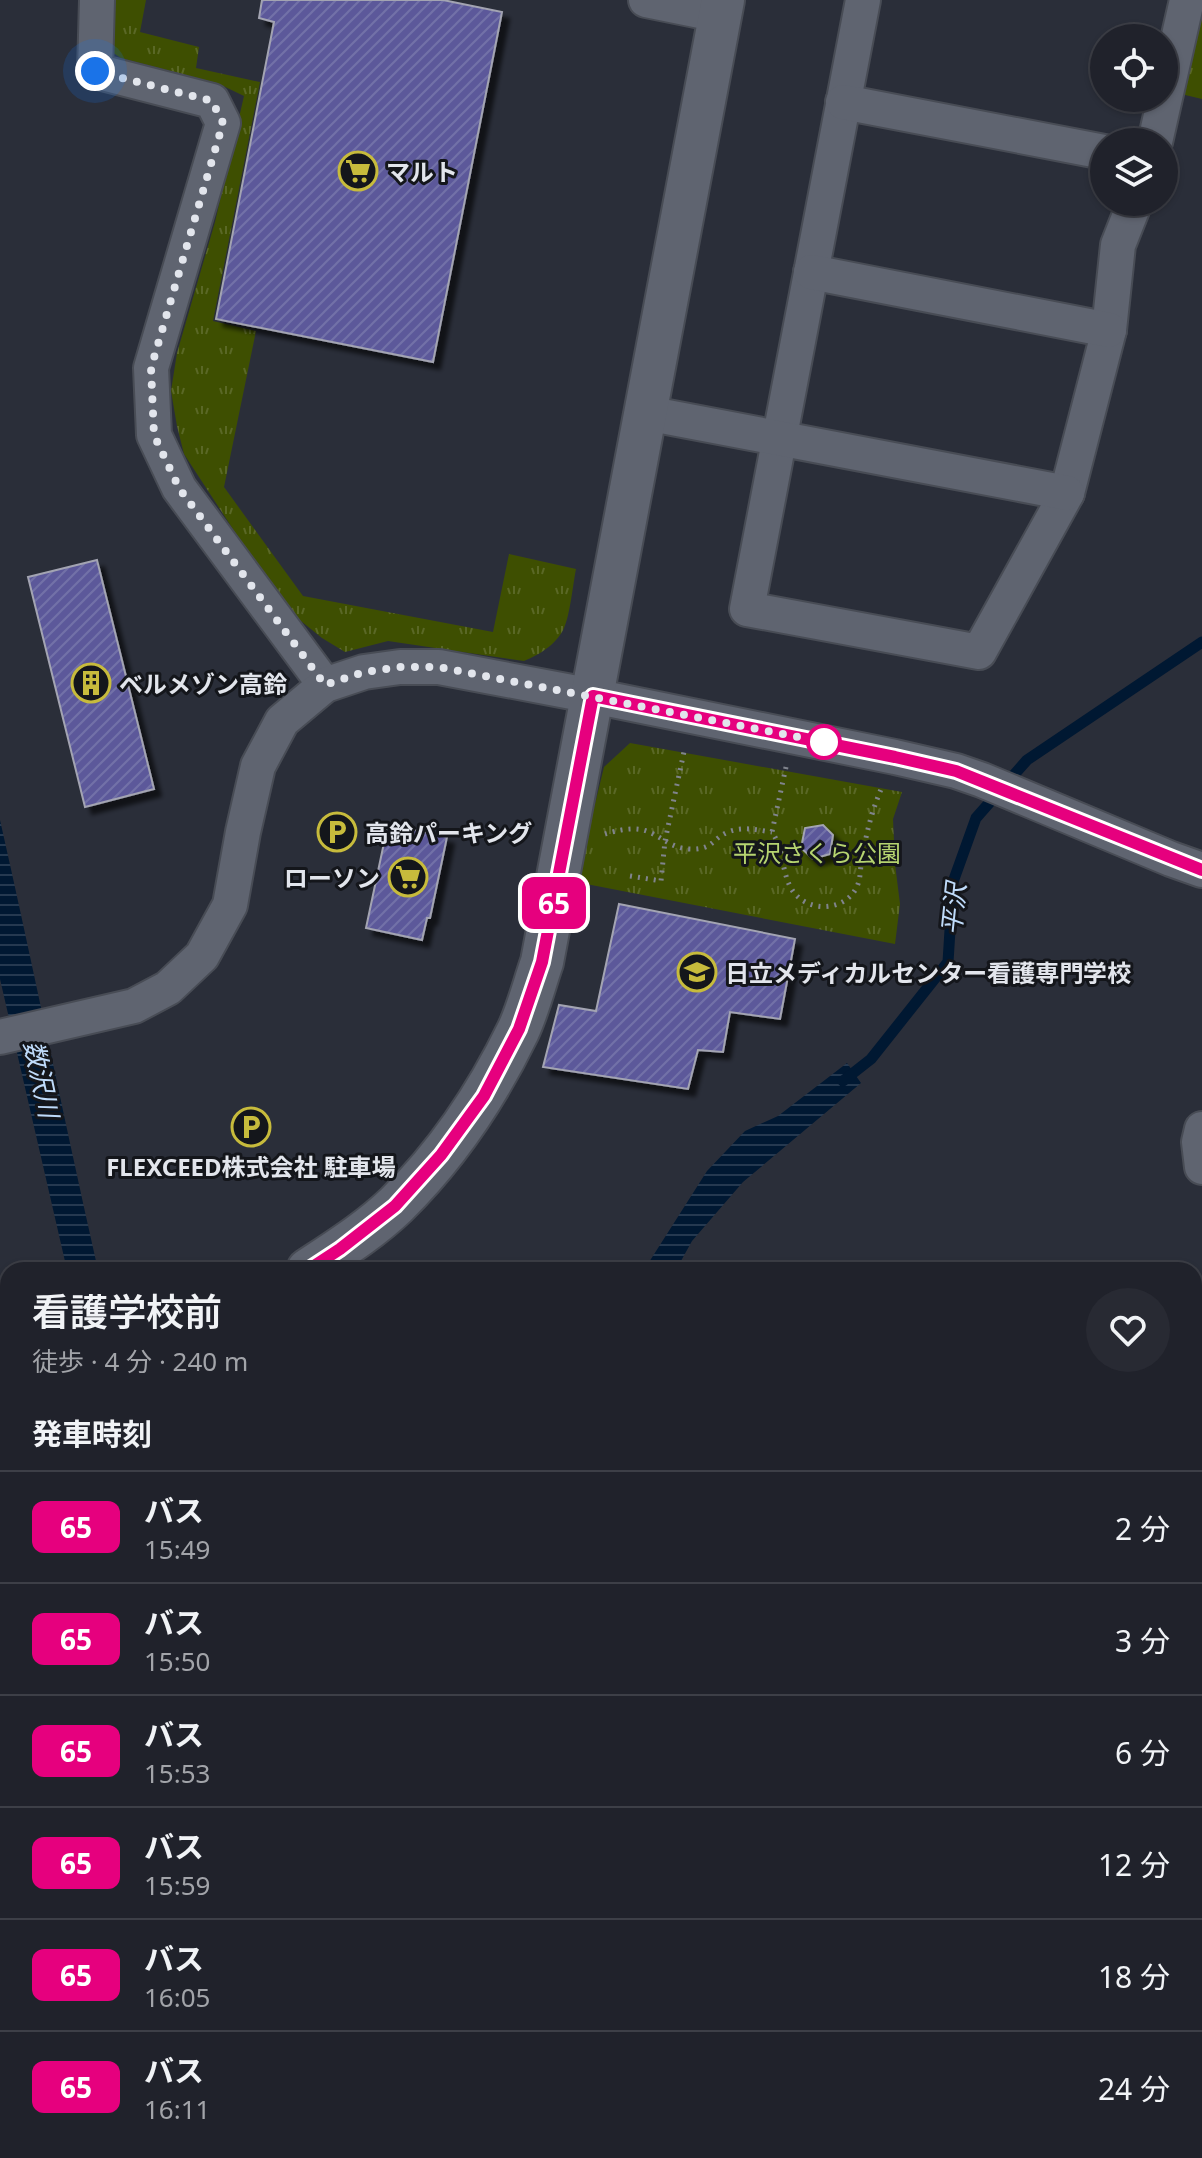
<!DOCTYPE html>
<html lang="ja">
<head>
<meta charset="utf-8">
<style>
	:root { --surface:#20222b; --page:#282a33; --text:#f1f3f6; --muted:#a2a4a9; --line:#3d3f47 }
	body { margin:0; font-family:"Noto Sans","Noto Sans JP",sans-serif; background:var(--page); color:var(--text); height:100vh; display:flex; flex-direction:column; font-size:30px; white-space:nowrap }
	* { box-sizing:border-box; margin:0 }
	p { font-size:26px; color:var(--muted) }
	.icon { flex:none; width:44px; height:44px; fill:none; stroke:currentColor; stroke-width:2; stroke-linecap:round; stroke-linejoin:round }
	.map { position:relative; flex:1; overflow:hidden }
	.drawer { position:absolute; left:0px; top:1262px; width:1202px; height:896px; display:flex; flex-direction:column; background:var(--surface); border-radius:24px 24px 0 0; box-shadow:0 2px 6px #0004,0 0 0 2px var(--line) }
	.drawer>* { flex:none }
	.badge { padding:0 16px; border-radius:12px; font-size:28px; line-height:52px }
	.fabs { position:absolute; left:1090px; top:24px; display:grid; gap:16px }
	.fabs a { display:grid; place-items:center; width:88px; height:88px; border-radius:50%; background:var(--surface); box-shadow:0 2px 6px #0004,0 0 0 2px var(--line); font-size:40px }
	.you { position:absolute; width:40px; height:40px; margin:-20px; border:6px solid #fff; border-radius:50%; background:#1a73e8; box-shadow:0 0 0 12px #1a73e833 }
	.map>.badge { position:absolute; translate:-50% -50%; box-shadow:0 0 0 4px #fff }
	h2 { padding:0 32px; font-size:30px; line-height:72px }
	.round { display:grid; place-items:center; flex:none; width:84px; height:84px; border-radius:42px; background:var(--page) }
	.summary { display:flex; align-items:center; justify-content:space-between; height:136px; padding:0 32px }
	h1 { font-size:38px; font-weight:600; line-height:60px }
	ul { padding:0; list-style:none }
	li { display:flex; align-items:center; gap:24px; height:112px; padding:0 32px; border-top:2px solid var(--line) }
	li div { flex:1 }
	li b { display:block; font-size:30px }
	li em { font-style:normal }
	li .badge { min-width:88px; font-weight:700; text-align:center }
	.map>svg:first-child { display:block }
	.grass { fill:url(#grass-tufts) }
	.water { fill:url(#water-rules) }
	.lines { fill:none; stroke-linecap:round; stroke-linejoin:round }
	.stream { stroke:#001832; stroke-width:11 }
	.building { fill:url(#building-hatch); stroke:#a3a4b2; stroke-width:2; filter:url(#shadow) }
	.service-casing { stroke:#484c55; stroke-width:20 }
	.minor-casing { stroke:#484c55; stroke-width:38 }
	.tertiary-casing { stroke:#484c55; stroke-width:46 }
	.path { stroke:#80848d; stroke-width:5; stroke-dasharray:2 6; stroke-linecap:butt }
	.service { stroke:#5f6470; stroke-width:16 }
	.minor { stroke:#5f6470; stroke-width:34 }
	.tertiary { stroke:#5f6470; stroke-width:42 }
	.line-casing { stroke:#fff; stroke-width:18 }
	.line { stroke:#e6007e; stroke-width:12 }
	.walk { stroke:#e2e5ec; stroke-width:8; stroke-dasharray:0 14.4 }
	.stop-dot { fill:#fff; stroke:#e6007e; stroke-width:4 }
	.labels { text-anchor:middle; dominant-baseline:central; stroke-width:6; stroke-linejoin:round; paint-order:stroke }
	.poi-label { font-size:24px; font-weight:bold; fill:#e2e5ec; stroke:#14161b; text-anchor:start }
	.park-label { font-size:24px; fill:#b6d470; stroke:#14161b }
	.water-label { font-size:26px; font-style:italic; fill:#bfdbfa; stroke:#14161b }
</style>
</head>
<body>
<div class="map">
<svg width="1202" height="2158" viewBox="0 0 1202 2158">
	<defs>
		<pattern id="grass-tufts" width="24" height="20" patternUnits="userSpaceOnUse" patternTransform="scale(2)"><rect width="24" height="20" fill="#3e4f01"/><path d="M3 7l-1-3M5 7V3M7 7l1-3M15 17l-1-3M17 17v-4M19 17l1-3" fill="none" stroke="#5a6826"/></pattern>
		<pattern id="water-rules" width="6" height="5" patternUnits="userSpaceOnUse" patternTransform="scale(2)"><rect width="6" height="5" fill="#001832"/><path d="M0 2.5h6" fill="none" stroke="#253950"/></pattern>
		<pattern id="building-hatch" width="6" height="6" patternUnits="userSpaceOnUse" patternTransform="scale(2)"><rect width="6" height="6" fill="#5b599a"/><path d="M-1 1l2-2M0 6l6-6M5 7l2-2" fill="none" stroke="#7271a8"/></pattern>
		<filter id="shadow"><feDropShadow dx="7" dy="7" stdDeviation="2" flood-color="#0009"/></filter>
	</defs>
	<rect width="100%" height="100%" fill="#2a2e39"/>
	<g class="grass">
		<path d="M115,0H146L140,32L199,47L196,68L260,82L213,321L256,331L224,487L303,596L493,632L509,554L576,569C573,584 570,615 564,628C557,644 539,655 524,661L388,641L345,652L322,638L296,617L274,592L184,454L177,426L171,391L177,353L215,222L244,96L217,83L121,58L112,52Z"/>
		<path d="M1202,0V99L1181,94Z"/>
		<path d="M630,743L902,792L893,819L895,864L900,904L895,944L576,882L604,767Z"/>
	</g>
	<g class="water">
		<path d="M0,820C34,970 64,1120 98,1270H67L0,979Z"/>
		<path d="M847,1063L861,1083L743,1182L692,1241L676,1270H644L707,1171L745,1131L778,1116Z"/>
	</g>
	<g class="lines">
		<path class="stream" d="M843,1081L871,1059L948,962L953,882L976,818L1027,760L1202,642"/>
	</g>
	<g class="building">
		<path d="M262,0H443L502,12L433,362L216,319L274,22L259,18Z"/>
		<path d="M97,560L154,789L85,807L28,577Z"/>
		<path d="M388,824L447,837L430,918H427L422,940L366,928Z"/>
		<path d="M823,825L833,835L830,854L813,859L801,848L805,828Z"/>
		<path d="M619,904L795,939L780,1019L730,1012L723,1052L698,1050L688,1089L543,1067L559,1005L596,1011Z"/>
		<path d="M8,1811V2008L0,2004V1826Z"/>
		<path d="M0,2004L8,2008V2150H275L291,2158H0Z"/>
		<path d="M275,2150H328L323,2158H291Z"/>
	</g>
	<g class="lines">
		<g class="service-casing">
			<path id="service" d="M0,1799L8,1783"/>
		</g>
		<g class="minor-casing">
			<g id="minor">
				<path d="M97,0L95,71L212,101L223,123L151,368L154,435L179,488L325,685"/>
				<path d="M646,0L720,15"/>
				<path d="M863,0L747,609L979,652L1067,493L1109,330L1118,245L1135,202"/>
				<path d="M843,102L1104,152"/>
				<path d="M1155,142L1187,0"/>
				<path d="M811,272L1109,330"/>
				<path d="M646,413L1067,493"/>
				<path d="M0,1037L134,1006L168,988L202,956L230,905L243,832L258,766L282,721L325,685L364,672L400,667H439L593,696L895,757L956,771L982,780L1171,859L1202,870"/>
				<path d="M1202,1129L1199,1142L1202,1167"/>
				<path d="M1194,1509L1202,1500"/>
				<path d="M1194,1568L1202,1563"/>
				<path d="M1194,1957L1202,1969"/>
				<path d="M720,2150L722,2158"/>
				<path d="M807,2150L810,2158"/>
				<path d="M646,2158L652,2150"/>
			</g>
		</g>
		<g class="tertiary-casing">
			<g id="tertiary">
				<path d="M308,1270C338,1250 370,1230 396,1205C447,1155 487,1095 518,1031C528,1010 534,985 542,962L723,0"/>
				<path d="M0,1650L8,1632"/>
			</g>
		</g>
		<g class="path">
			<path d="M786,767L772,832C785,851 781,879 796,895C814,914 849,909 858,884C861,876 860,867 862,859C866,834 872,810 882,787"/>
			<path d="M605,834C618,830 636,826 649,832C663,838 672,848 689,849C714,850 711,839 728,832C743,826 757,830 772,832"/>
			<path d="M630,876L661,881L665,841L685,747"/>
		</g>
		<use href="#service" class="service"/>
		<use href="#minor" class="minor"/>
		<use href="#tertiary" class="tertiary"/>
	</g>
	<g class="lines">
		<g class="line-casing">
			<path id="line" d="M308,1270L340,1249L395,1206L441,1155L484,1096L519,1029L542,962L593,696L895,757L956,771L1202,870"/>
		</g>
		<use href="#line" class="line"/>
		<path class="walk" d="M95,71L212,101L223,123L151,368L154,435L179,488L325,685L364,672L400,667H439L824,742"/>
	</g>
	<defs>
		<g id="supermarket-ring" transform="scale(2)"><circle r="9.5" fill="#14161b" stroke="#c7bb3c" stroke-width="1.5"/><path d="M-6-5.5h2.5l.6 2H6L4.5 2H-2.5L-4.4-4H-6ZM-1.5 3.2a1.3 1.3 0 1 0 .1 0ZM3 3.2a1.3 1.3 0 1 0 .1 0Z" fill="#c7bb3c"/></g>
		<g id="building-ring" transform="scale(2)"><circle r="9.5" fill="#14161b" stroke="#c7bb3c" stroke-width="1.5"/><path d="M-4-6H4V6H1V3H-1V6H-4ZM-2.5-4.3h1.7v1.8h-1.7ZM.8-4.3h1.7v1.8H.8ZM-2.5-1h1.7V.8h-1.7ZM.8-1h1.7V.8H.8Z" fill="#c7bb3c"/></g>
		<g id="parking-ring" transform="scale(2)"><circle r="9.5" fill="#14161b" stroke="#c7bb3c" stroke-width="1.5"/><path d="M-3.5-5.5H1a3.5 3.5 0 0 1 0 7H-1V5.5H-3.5ZM-1-3.4V-.6H.8a1.4 1.4 0 0 0 0-2.8Z" fill="#c7bb3c"/></g>
		<g id="university-ring" transform="scale(2)"><circle r="9.5" fill="#14161b" stroke="#c7bb3c" stroke-width="1.5"/><path d="M0-5L7-2L0 1L-7-2ZM-4 1L0 2.5L4 1V4Q0 6-4 4Z" fill="#c7bb3c"/></g>
	</defs>
	<g fill-rule="evenodd">
		<use href="#supermarket-ring" x="358" y="171"/>
		<use href="#building-ring" x="91" y="683"/>
		<use href="#parking-ring" x="337" y="832"/>
		<use href="#supermarket-ring" x="408" y="877"/>
		<use href="#university-ring" x="697" y="972"/>
		<use href="#parking-ring" x="251" y="1127"/>
	</g>
	<circle class="stop-dot" cx="824" cy="742" r="16"/>
	<g class="labels">
		<g class="poi-label">
			<text x="386" y="171">マルト</text>
			<text x="119" y="683">ベルメゾン高鈴</text>
			<text x="365" y="832">高鈴パーキング</text>
			<text x="380" y="877" text-anchor="end">ローソン</text>
			<text x="725" y="972">日立メディカルセンター看護専門学校</text>
			<text x="251" y="1166" text-anchor="middle">FLEXCEED株式会社 駐車場</text>
		</g>
		<g class="park-label">
			<text x="817" y="852">平沢さくら公園</text>
		</g>
		<g class="water-label">
			<text transform="translate(953 909) rotate(-84)">平沢</text>
			<text transform="translate(42 1079) rotate(78)">数沢川</text>
		</g>
	</g>
</svg>
<div class="fabs">
<a><svg class="icon" aria-label="locate" viewBox="0 0 24 24"><circle cx="12" cy="12" r="6"/><path d="M12 2v4M12 18v4M2 12h4M18 12h4"/></svg></a>
<a><svg class="icon" aria-label="layers" viewBox="0 0 24 24"><path d="M12 4l9 5-9 5-9-5zM3 14l9 5 9-5"/></svg></a>
</div>
<div class="you" style="left:95px;top:71px"></div>
<b class="badge" style="left:554px;top:903px;background:#e6007e;color:#fff">65</b>
<section class="drawer">
<div class="summary"><div><h1>看護学校前</h1><p>徒歩 · 4 分 · 240 m</p></div><a class="round"><svg class="icon" aria-label="heart" viewBox="0 0 24 24"><path d="M12 20l-8-8c-3-5 5-10 8-4 3-6 11-1 8 4z"/></svg></a></div>
<h2>発車時刻</h2>
<ul>
<li><span class="badge" style="background:#e6007e;color:#fff">65</span><div><b>バス</b><p>15:49</p></div><em>2 分</em></li>
<li><span class="badge" style="background:#e6007e;color:#fff">65</span><div><b>バス</b><p>15:50</p></div><em>3 分</em></li>
<li><span class="badge" style="background:#e6007e;color:#fff">65</span><div><b>バス</b><p>15:53</p></div><em>6 分</em></li>
<li><span class="badge" style="background:#e6007e;color:#fff">65</span><div><b>バス</b><p>15:59</p></div><em>12 分</em></li>
<li><span class="badge" style="background:#e6007e;color:#fff">65</span><div><b>バス</b><p>16:05</p></div><em>18 分</em></li>
<li><span class="badge" style="background:#e6007e;color:#fff">65</span><div><b>バス</b><p>16:11</p></div><em>24 分</em></li>
</ul>
</section>
</div>
</body>
</html>
